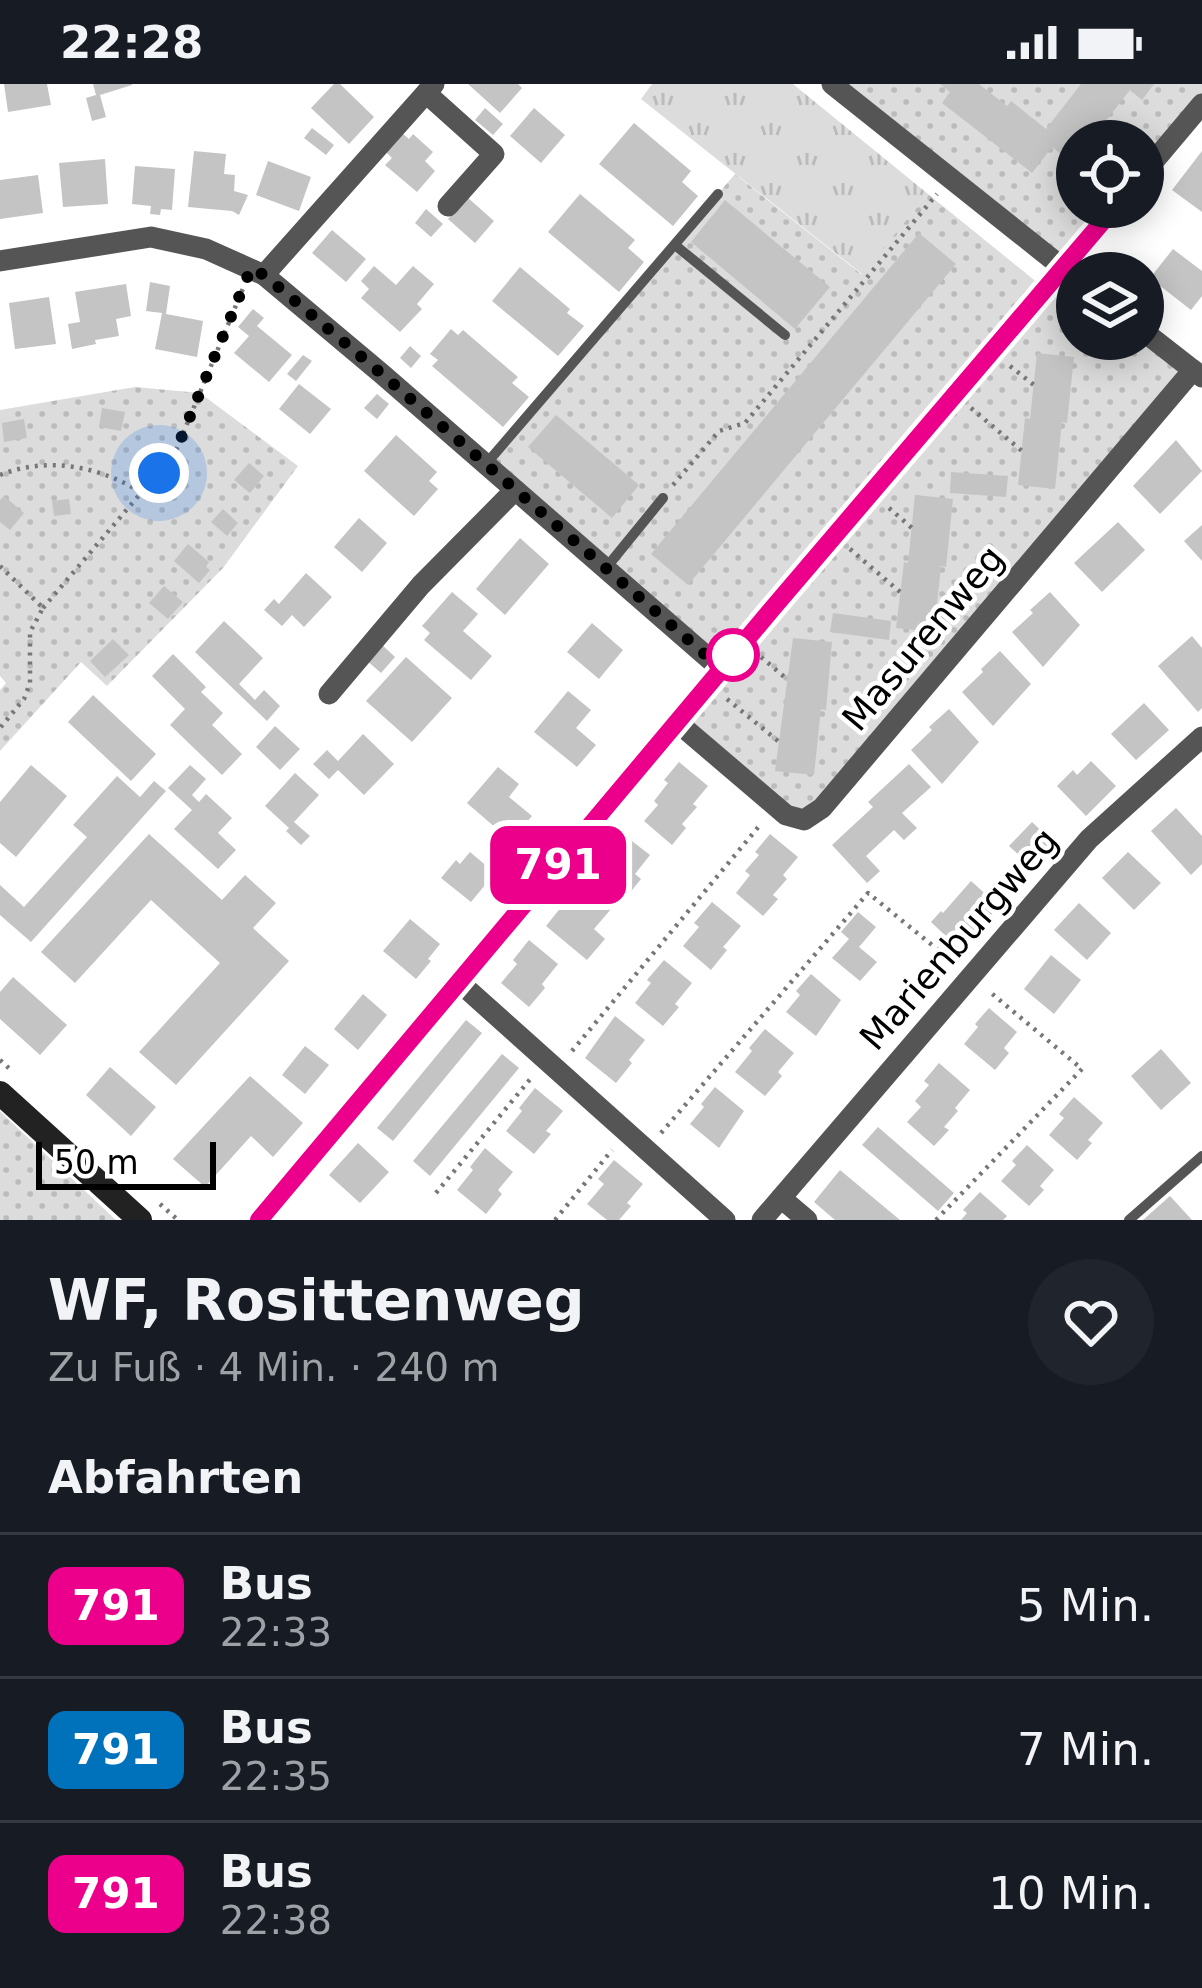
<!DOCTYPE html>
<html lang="de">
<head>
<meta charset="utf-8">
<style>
	:root { --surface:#171b24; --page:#20242c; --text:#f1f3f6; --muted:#9ea1a6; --line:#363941 }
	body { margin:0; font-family:"DejaVu Sans",sans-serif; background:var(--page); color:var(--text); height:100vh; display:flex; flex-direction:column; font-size:45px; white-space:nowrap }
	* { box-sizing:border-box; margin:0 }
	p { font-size:39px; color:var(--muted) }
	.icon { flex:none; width:66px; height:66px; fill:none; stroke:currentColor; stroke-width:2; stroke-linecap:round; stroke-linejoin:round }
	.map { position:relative; height:1136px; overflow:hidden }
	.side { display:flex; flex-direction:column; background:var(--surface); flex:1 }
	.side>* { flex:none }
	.badge { padding:0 24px; border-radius:18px; font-size:42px; line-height:78px }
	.buttons { position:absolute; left:1056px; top:36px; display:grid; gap:24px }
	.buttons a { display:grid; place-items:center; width:108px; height:108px; border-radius:50%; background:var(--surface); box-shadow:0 6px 30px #0003; font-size:60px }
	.scale { position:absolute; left:36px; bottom:30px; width:180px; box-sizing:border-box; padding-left:12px; border:6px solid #000; border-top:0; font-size:33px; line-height:42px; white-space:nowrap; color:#000; -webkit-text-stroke:9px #fff; paint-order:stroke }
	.you { position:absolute; width:60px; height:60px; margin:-30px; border:9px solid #fff; border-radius:50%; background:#1a73e8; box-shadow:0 0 0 18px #1a73e833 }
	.map>.badge { position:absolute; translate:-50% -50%; box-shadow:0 0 0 6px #fff }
	h2 { padding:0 48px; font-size:45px; line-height:108px }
	.round { display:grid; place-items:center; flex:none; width:126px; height:126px; border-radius:63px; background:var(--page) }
	.headline { display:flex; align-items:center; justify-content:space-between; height:204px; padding:0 48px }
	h1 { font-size:57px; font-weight:600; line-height:90px }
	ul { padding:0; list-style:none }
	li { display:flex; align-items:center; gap:36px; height:144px; padding:0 48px; border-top:3px solid var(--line) }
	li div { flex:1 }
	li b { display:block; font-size:45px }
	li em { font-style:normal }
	li .badge { min-width:132px; font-weight:700; text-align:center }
	.status { display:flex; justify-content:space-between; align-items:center; height:84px; padding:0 60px; background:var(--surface); direction:ltr }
	.status svg { height:33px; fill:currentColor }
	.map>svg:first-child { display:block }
	.grass { fill:url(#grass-dots) }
	.park { fill:url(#park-tufts) }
	.building { fill:#c4c4c4 }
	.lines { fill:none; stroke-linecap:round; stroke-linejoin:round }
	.path { stroke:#777; stroke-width:4.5; stroke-dasharray:3 6; stroke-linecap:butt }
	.lane { stroke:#555; stroke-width:10 }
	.street { stroke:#555; stroke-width:21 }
	.secondary { stroke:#222; stroke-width:24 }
	.line-casing { stroke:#fff; stroke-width:27 }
	.line { stroke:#ec008b; stroke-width:18 }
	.walk { stroke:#000; stroke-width:12; stroke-dasharray:0 21.6 }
	.stop-dot { fill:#fff; stroke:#ec008b; stroke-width:6 }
	.labels { text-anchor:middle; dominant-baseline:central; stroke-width:9; stroke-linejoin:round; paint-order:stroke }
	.street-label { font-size:36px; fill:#000; stroke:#fff }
</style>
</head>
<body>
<div class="status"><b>22:28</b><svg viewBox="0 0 49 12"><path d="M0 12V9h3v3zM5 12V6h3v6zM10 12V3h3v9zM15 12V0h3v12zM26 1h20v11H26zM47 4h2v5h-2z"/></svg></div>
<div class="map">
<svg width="1202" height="1136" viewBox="0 0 1202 1136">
	<defs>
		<pattern id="grass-dots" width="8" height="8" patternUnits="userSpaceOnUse" patternTransform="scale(3)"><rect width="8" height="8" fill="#dcdcdc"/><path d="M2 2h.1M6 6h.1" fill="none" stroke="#bbb" stroke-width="1.8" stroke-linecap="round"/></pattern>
		<pattern id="park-tufts" width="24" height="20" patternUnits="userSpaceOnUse" patternTransform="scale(3)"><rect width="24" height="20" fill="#dcdcdc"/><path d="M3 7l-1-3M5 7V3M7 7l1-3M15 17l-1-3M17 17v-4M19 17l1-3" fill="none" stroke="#bbb"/></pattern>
	</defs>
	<rect width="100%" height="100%" fill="#fff"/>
	<g class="grass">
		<path d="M832,0H1202V21L1143,90V57H1077V123H1115L1063,184L1077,195V255H1143L1193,286L804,736L677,638L721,586L486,380L735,90L861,190L928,110L1044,204L1062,185Z"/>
		<path d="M135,303L200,309L298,382L223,484L107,602L81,578L0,667V606L6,599L0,592V326Z"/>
		<path d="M0,1027L7,1034L116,1136H0Z"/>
	</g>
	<path class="park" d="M652,0H793L928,110L862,190L641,15Z"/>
	<g class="building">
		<path d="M4,0H47L51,21L8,28Z"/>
		<path d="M93,0H132V1L100,11L106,33L92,37L86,14L96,11Z"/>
		<path d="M334,0H340L374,33L349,60L311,24Z"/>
		<path d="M468,0H518L522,4L500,29Z"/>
		<path d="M940,0H979L1007,22L1011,17L1046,45L1081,0H1154L1142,16L1130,6L1090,57H1081L1076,53L1062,71L1052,63L1032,89L942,19L950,8Z"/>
		<path d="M485,24L503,40L493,51L475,36Z"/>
		<path d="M534,24L565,51L541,79L510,52Z"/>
		<path d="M634,39L691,87L682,98L698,112L673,142L599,80Z"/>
		<path d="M312,44L334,61L326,71L304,54Z"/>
		<path d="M402,49L409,55L413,50L433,68L425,77L435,87L417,108L385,81L392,74L386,68Z"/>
		<path d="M194,67L226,70L224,90L235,91L234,107L248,111L239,131L232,127L188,123Z"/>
		<path d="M1202,67V128L1172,106Z"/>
		<path d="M105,75L108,120L63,123L59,79Z"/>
		<path d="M268,77L311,93L299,127L256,111Z"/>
		<path d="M135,82L175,85L172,126L161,125L160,131L150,130L151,122L132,120Z"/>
		<path d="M38,91L43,129L0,135V96Z"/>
		<path d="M580,110L635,156L628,164L644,178L619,208L548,148Z"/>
		<path d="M467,113L494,137L475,159L448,135Z"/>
		<path d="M725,116L830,203L795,245L691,158Z"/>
		<path d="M426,125L443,140L431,153L415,139Z"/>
		<path d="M332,146L366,175L346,198L312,169Z"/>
		<path d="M919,149L956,180L688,501L651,470Z"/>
		<path d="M1173,165L1202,187V212L1191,226L1150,194Z"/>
		<path d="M374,182L396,201L413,182L434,200L417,220L422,225L400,248L361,214L369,205L361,197Z"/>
		<path d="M520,183L570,225L567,229L584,242L558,272L492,217Z"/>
		<path d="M150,198L170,202L166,230L203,237L197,273L155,265L162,229L146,227Z"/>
		<path d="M126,200L131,232L116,235L119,252L95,256L96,260L72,265L68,240L80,238L75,208Z"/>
		<path d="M49,213L56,260L15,265L9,219Z"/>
		<path d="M253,225L264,234L257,242L292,271L269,298L234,269L249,252L238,243Z"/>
		<path d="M451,245L458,251L463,246L518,293L512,299L529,313L503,343L432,282L438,276L430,270Z"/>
		<path d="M410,262L421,272L411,284L400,274Z"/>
		<path d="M1037,269L1074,273L1067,339L1062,338L1055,405L1018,401L1025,334L1030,335Z"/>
		<path d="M303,271L312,277L296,297L287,290Z"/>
		<path d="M299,300L331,325L310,350L279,325Z"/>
		<path d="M377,310L389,320L377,335L364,324Z"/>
		<path d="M102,324L125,328L121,347L99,343Z"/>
		<path d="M556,331L639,401L612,434L528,363Z"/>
		<path d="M24,335L27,354L4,358L2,339Z"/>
		<path d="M396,351L437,388L429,397L438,405L414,432L364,387Z"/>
		<path d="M1176,356L1202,387L1160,430L1133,402Z"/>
		<path d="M249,379L264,392L250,409L234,396Z"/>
		<path d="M951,388L1008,392L1006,413L950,409Z"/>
		<path d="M915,411L953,415L946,483L941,482L934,548L896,544L904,478L908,479Z"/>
		<path d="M4,412L24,429L10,446L0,438V416Z"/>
		<path d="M69,415L71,430L54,432L52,417Z"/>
		<path d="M223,425L238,439L227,452L211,438Z"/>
		<path d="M359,434L387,459L362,488L334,463Z"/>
		<path d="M1118,438L1145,466L1102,508L1074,479Z"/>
		<path d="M1202,441V477L1184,457Z"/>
		<path d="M520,454L549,480L505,531L476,505Z"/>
		<path d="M188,460L209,478L206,483L210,486L199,499L174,477Z"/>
		<path d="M306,489L332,513L304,543L292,531L282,542L264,526L274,515L279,520Z"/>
		<path d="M164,502L183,518L168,535L149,519Z"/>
		<path d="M452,508L478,530L463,547L492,572L471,596L424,556L430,549L422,542Z"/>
		<path d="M1050,508L1080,541L1043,583L1012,548L1033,529L1030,526Z"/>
		<path d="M833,529L891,537L889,556L830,548Z"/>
		<path d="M224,537L263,574L239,600L255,616L264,606L280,622L267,637L195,568Z"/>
		<path d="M592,539L623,566L599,595L567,568Z"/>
		<path d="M1192,552L1202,564V624L1198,628L1158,582Z"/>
		<path d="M793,554L832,558L826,626L821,625L814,691L775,687Z"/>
		<path d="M113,555L129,571L105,593L90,577Z"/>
		<path d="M379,558L395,573L381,589L365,575Z"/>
		<path d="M1000,567L1031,600L993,642L962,608L983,588L981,585Z"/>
		<path d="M173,570L206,603L201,608L223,629L212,641L242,670L222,691L170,641L185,625L152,592Z"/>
		<path d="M406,573L452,614L412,658L366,617Z"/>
		<path d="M568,607L591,626L576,644L596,661L577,683L534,648Z"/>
		<path d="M93,611L156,670L131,697L68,638Z"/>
		<path d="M1144,619L1169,646L1136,676L1111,650Z"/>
		<path d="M949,625L979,658L942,700L911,666L932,646L929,643Z"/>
		<path d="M275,642L300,665L280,686L256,663Z"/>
		<path d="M363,650L394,680L364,711L338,686L329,695L313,680L327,666L338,677Z"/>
		<path d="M1091,677L1116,702L1086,732L1057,702L1073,686L1077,691Z"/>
		<path d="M679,678L708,702L693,720L697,723L682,740L686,744L672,761L644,737L658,721L654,717L668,699L664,696Z"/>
		<path d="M909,680L931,703L902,729L917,744L904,756L894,746L866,772L880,787L867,799L832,761L873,723L868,718Z"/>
		<path d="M31,681L67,712L16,773L0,759V718Z"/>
		<path d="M190,681L206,695L192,711L199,718L206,710L232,734L218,749L236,766L218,785L174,745L192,726L168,704Z"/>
		<path d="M498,683L519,700L509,713L532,732L511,757L467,719Z"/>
		<path d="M295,689L319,711L294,738L310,752L301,761L286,747L289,744L265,722Z"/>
		<path d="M117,692L140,713L154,697L166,707L31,858L0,831V801L24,823L87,753L73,741Z"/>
		<path d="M1176,724L1202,752V780L1191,791L1151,747Z"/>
		<path d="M1032,738L1053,758L1031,782L1009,762Z"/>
		<path d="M619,747L650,771L635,790L641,795L628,811L596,784L610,769L605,764Z"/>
		<path d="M149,750L222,816L245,791L276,819L253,844L289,877L176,1001L139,968L220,879L151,816L75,899L41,868Z"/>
		<path d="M770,750L798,773L783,791L787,795L773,811L778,815L763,832L736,809L750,791L745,787L759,771L755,768Z"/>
		<path d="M470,768L495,789L471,818L441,794L456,776L460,780Z"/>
		<path d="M1128,768L1161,799L1134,826L1102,794Z"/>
		<path d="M577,796L611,825L594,845L605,855L587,876L546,842L562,822L559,819Z"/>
		<path d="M971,797L999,822L971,854L960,844L950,856L931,838L941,827L943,829Z"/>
		<path d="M712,818L741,842L723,863L727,866L711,886L683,862L699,843L694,839Z"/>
		<path d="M1079,819L1111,849L1087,876L1054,846Z"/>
		<path d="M858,828L876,843L859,863L877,878L860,897L832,874L849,855L841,848Z"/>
		<path d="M410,835L440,860L428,875L431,877L416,895L383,867Z"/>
		<path d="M529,856L558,880L542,900L545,904L529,923L501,899L517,880L513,876Z"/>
		<path d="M1051,871L1081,896L1054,930L1024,905Z"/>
		<path d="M664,876L692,899L675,920L679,923L663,942L635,919L651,899L647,896Z"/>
		<path d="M811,890L841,916L816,952L786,928L800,911L796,907Z"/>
		<path d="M13,893L67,941L40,971L0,935V908Z"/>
		<path d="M363,910L387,931L358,966L334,945Z"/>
		<path d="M989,924L1017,948L1004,964L1009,969L995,986L964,960L978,943L975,940Z"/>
		<path d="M615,932L645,956L629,976L632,979L616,999L585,974Z"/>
		<path d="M466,936L482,949L393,1057L377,1044Z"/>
		<path d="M765,945L794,969L778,988L782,992L765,1012L735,988L752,967L749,964Z"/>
		<path d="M305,962L329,981L305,1010L282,991Z"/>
		<path d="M1161,965L1191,999L1161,1026L1131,992Z"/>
		<path d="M502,970L519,984L430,1092L413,1077Z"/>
		<path d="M939,979L970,1006L955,1024L958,1027L944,1043L949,1046L934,1062L907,1038L921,1023L915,1017L929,1001L924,997Z"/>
		<path d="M110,983L156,1023L131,1052L86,1011Z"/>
		<path d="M250,992L303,1039L273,1073L251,1052L205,1103L173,1075Z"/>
		<path d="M715,1003L744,1027L719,1064L690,1040L704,1023L701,1020Z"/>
		<path d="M535,1004L563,1027L546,1047L551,1050L534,1070L506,1047L522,1027L519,1024Z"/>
		<path d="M1074,1013L1103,1039L1088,1056L1092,1059L1077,1076L1049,1051L1064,1034L1059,1030Z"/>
		<path d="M878,1043L954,1109L938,1127L862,1061Z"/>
		<path d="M358,1059L389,1088L360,1119L329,1091Z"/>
		<path d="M1027,1061L1054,1086L1040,1102L1044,1106L1029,1122L1001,1097L1016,1081L1012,1077Z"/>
		<path d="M485,1064L513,1088L498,1106L502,1110L486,1130L457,1106L473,1086L470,1083Z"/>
		<path d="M614,1076L643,1100L627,1119L631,1122L619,1136H607L587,1120L604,1100L598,1095Z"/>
		<path d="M840,1086L900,1136H835L814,1118Z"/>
		<path d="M980,1108L1007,1132L1003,1136H961L967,1129L963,1126Z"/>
		<path d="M1170,1112L1192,1136H1143Z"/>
	</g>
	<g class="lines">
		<g class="path">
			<path d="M1010,282L1034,301"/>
			<path d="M971,324L1022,367"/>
			<path d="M0,391C47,372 100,382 142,409"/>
			<path d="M673,401L719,347L745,339L937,110"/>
			<path d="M889,424L912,444"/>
			<path d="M850,465L900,508"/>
			<path d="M0,482L43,524L30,548V599L24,615L0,644"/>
			<path d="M43,524L175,369L244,202"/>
			<path d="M761,573L788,596"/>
			<path d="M727,615L778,657"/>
			<path d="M572,967L760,741"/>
			<path d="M0,976L13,988"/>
			<path d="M661,1049L868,809L953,878"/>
			<path d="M436,1109L532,993"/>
			<path d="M160,1120L178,1136"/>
			<path d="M555,1136L612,1066"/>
			<path d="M936,1136L1082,985L990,908"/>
		</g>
		<g class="lane">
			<path d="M675,161L785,251"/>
			<path d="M486,380L718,110"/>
			<path d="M606,484L663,414"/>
			<path d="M1129,1136L1202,1072"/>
		</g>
		<g class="street">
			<path d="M832,0L1077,195"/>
			<path d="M426,9L494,70L448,122"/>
			<path d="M1143,90L1202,20"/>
			<path d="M0,177L151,153L206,165L264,191L382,290L721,585"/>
			<path d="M264,191L434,0"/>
			<path d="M1143,247L1202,293"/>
			<path d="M329,610L421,501L515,406"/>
			<path d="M677,638L786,731L804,736L822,724L1193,286"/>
			<path d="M459,898L725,1136"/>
			<path d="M781,1114L807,1136"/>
			<path d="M259,1136L772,525L1115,123"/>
			<path d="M762,1136L1089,755L1202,653"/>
		</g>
		<path class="secondary" d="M0,1009L140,1136"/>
	</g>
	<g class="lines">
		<g class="line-casing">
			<path id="line" d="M259,1136L772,525L1115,123"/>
		</g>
		<use href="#line" class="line"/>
		<path class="walk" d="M159,389L175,369L251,184L264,191L382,290L722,585L733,571"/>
	</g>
	<circle class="stop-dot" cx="733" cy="571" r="24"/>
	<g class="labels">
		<g class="street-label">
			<text transform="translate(923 554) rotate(-50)">Masurenweg</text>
			<text transform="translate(959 855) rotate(-49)">Marienburgweg</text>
		</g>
	</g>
</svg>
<div class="buttons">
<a><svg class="icon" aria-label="locate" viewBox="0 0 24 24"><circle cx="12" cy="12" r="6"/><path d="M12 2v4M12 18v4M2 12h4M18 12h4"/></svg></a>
<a><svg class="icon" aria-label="layers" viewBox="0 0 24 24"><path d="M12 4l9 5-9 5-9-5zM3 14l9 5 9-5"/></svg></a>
</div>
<div class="scale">50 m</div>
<div class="you" style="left:159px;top:389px"></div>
<b class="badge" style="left:558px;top:781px;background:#ec008b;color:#fff">791</b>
</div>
<section class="side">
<div class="headline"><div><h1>WF, Rosittenweg</h1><p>Zu Fuß · 4 Min. · 240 m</p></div><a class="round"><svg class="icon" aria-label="heart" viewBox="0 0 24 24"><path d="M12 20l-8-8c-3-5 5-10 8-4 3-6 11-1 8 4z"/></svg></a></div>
<h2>Abfahrten</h2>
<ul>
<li><span class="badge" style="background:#ec008b;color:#fff">791</span><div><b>Bus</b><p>22:33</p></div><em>5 Min.</em></li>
<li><span class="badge" style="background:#0072bc;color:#fff">791</span><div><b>Bus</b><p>22:35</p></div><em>7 Min.</em></li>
<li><span class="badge" style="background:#ec008b;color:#fff">791</span><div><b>Bus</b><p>22:38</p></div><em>10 Min.</em></li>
</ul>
</section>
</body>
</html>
